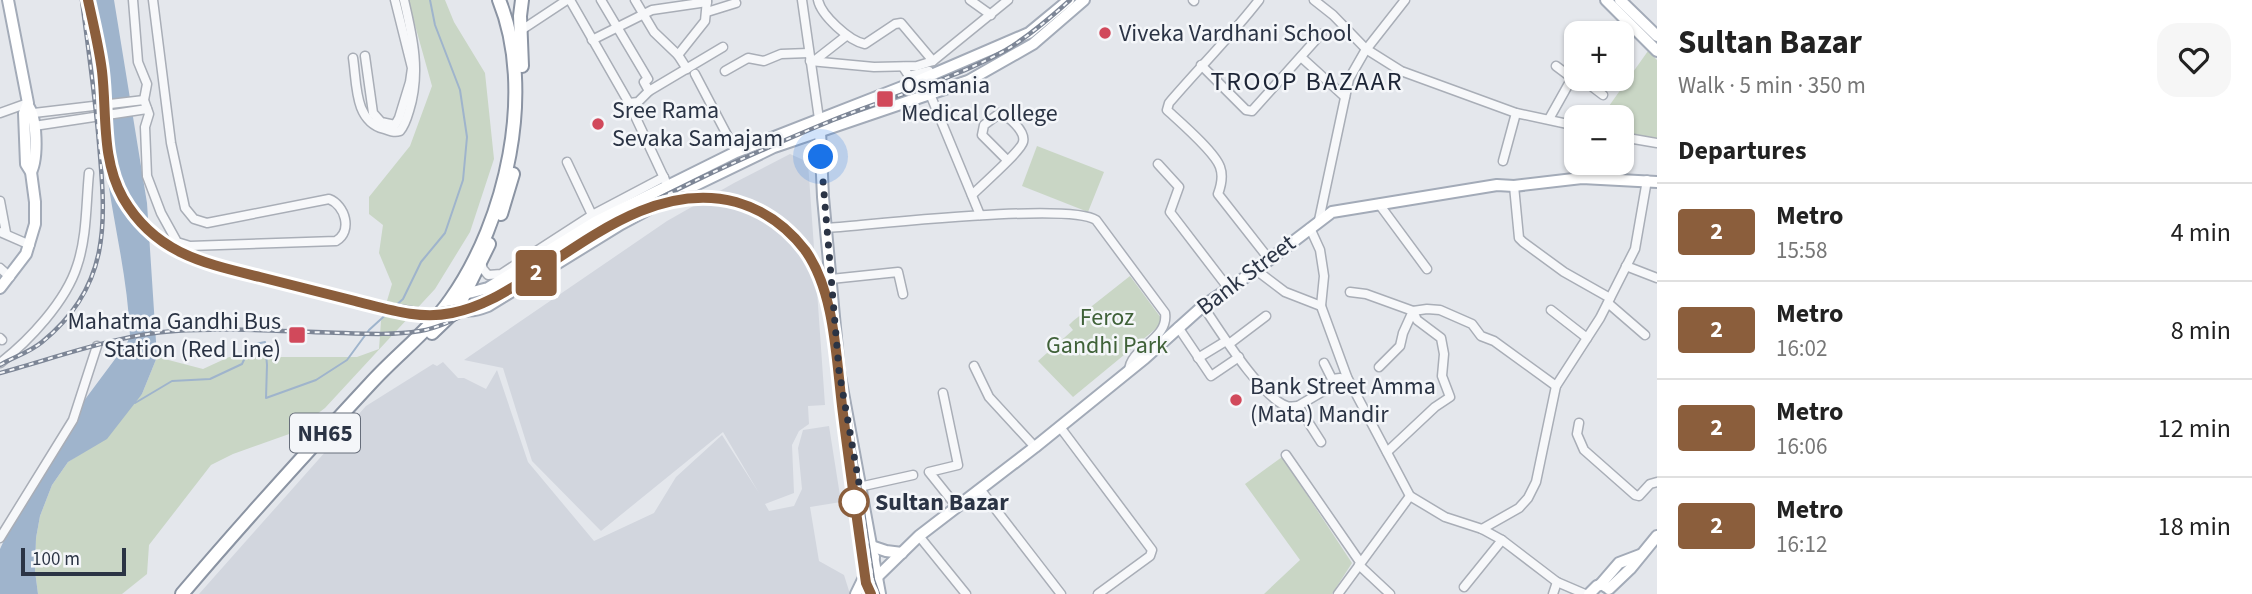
<!DOCTYPE html>
<html lang="en">
<head>
<meta charset="utf-8">
<style>
	:root { --surface:#fff; --page:#f6f6f6; --text:#222; --muted:#767676; --line:#e0e0e0 }
	body { margin:0; font-family:"Source Sans 3",sans-serif; background:var(--page); color:var(--text); height:100vh; display:flex; flex-direction:column; font-size:26px; white-space:nowrap }
	* { box-sizing:border-box; margin:0 }
	p { font-size:23px; color:var(--muted) }
	.icon { flex:none; width:38px; height:38px; fill:none; stroke:currentColor; stroke-width:2; stroke-linecap:round; stroke-linejoin:round }
	.map { position:relative; flex:1; overflow:hidden }
	.details { display:flex; flex-direction:column; background:var(--surface); width:595px }
	.details>* { flex:none }
	.badge { padding:0 14px; border-radius:5px; font-size:24px; line-height:46px }
	.fabs { position:absolute; left:1564px; top:21px; display:grid; gap:14px }
	.fabs a { display:grid; place-items:center; width:70px; height:70px; border-radius:14px; background:var(--surface); box-shadow:0 2px 5px #0004; font-size:35px }
	.scale { position:absolute; left:21px; bottom:18px; width:105px; box-sizing:border-box; padding-left:7px; border:4px solid #2b3445; border-top:0; font-size:19px; line-height:24px; white-space:nowrap; color:#2b3445; -webkit-text-stroke:5px #f4f6f9; paint-order:stroke }
	.you { position:absolute; width:35px; height:35px; margin:-18px; border:5px solid #fff; border-radius:50%; background:#1a73e8; box-shadow:0 0 0 10px #1a73e833 }
	.map>.badge { position:absolute; translate:-50% -50%; box-shadow:0 0 0 4px #fff }
	h2 { padding:0 21px; font-size:26px; line-height:63px }
	.round { display:grid; place-items:center; flex:none; width:74px; height:74px; border-radius:21px; background:var(--page) }
	.headline { display:flex; align-items:center; justify-content:space-between; height:119px; padding:0 21px }
	h1 { font-size:33px; font-weight:700; line-height:52px }
	ul { padding:0; list-style:none }
	li { display:flex; align-items:center; gap:21px; height:98px; padding:0 21px; border-top:2px solid var(--line) }
	li div { flex:1 }
	li b { display:block; font-size:26px }
	li em { font-style:normal }
	li .badge { min-width:77px; font-weight:700; text-align:center }
	main { display:flex; flex:1; min-height:0 }
	.map>svg:first-child { display:block }
	.built { fill:#d2d6de }
	.green { fill:#c9d6c5 }
	.water { fill:#9fb4cc }
	.lines { fill:none; stroke-linecap:round; stroke-linejoin:round }
	.stream { stroke:#9fb4cc; stroke-width:2 }
	.minor-casing { stroke:#a9aeb7; stroke-width:11 }
	.major-casing { stroke:#a3abb8; stroke-width:14 }
	.highway-casing { stroke:#8b94a3; stroke-width:16 }
	.minor { stroke:#f7f8fa; stroke-width:8 }
	.major { stroke:#fff; stroke-width:10 }
	.highway { stroke:#fff; stroke-width:12 }
	.rail-casing { stroke:#7d8696; stroke-width:4.5 }
	.rail { stroke:#f4f6f9; stroke-width:2; stroke-dasharray:5; stroke-linecap:butt }
	.line-casing { stroke:#fff; stroke-width:16 }
	.line { stroke:#8b5e3c; stroke-width:10 }
	.walk { stroke:#2b3445; stroke-width:7; stroke-dasharray:0 12.6 }
	.poi-dot { fill:#d1495b; stroke:#f4f6f9; stroke-width:2.5 }
	.stop-dot { fill:#fff; stroke:#8b5e3c; stroke-width:3.5 }
	.labels { text-anchor:middle; dominant-baseline:central; stroke-width:5; stroke-linejoin:round; paint-order:stroke }
	.shield { fill:#f4f6f9; stroke:#676e7b; stroke-width:2 }
	.shield-label { font-size:23px; font-weight:bold; fill:#2b3445 }
	.poi-label { font-size:24px; fill:#2b3445; stroke:#f4f6f9; text-anchor:start }
	.street-label { font-size:24px; fill:#2b3445; stroke:#f4f6f9 }
	.park-label { font-size:24px; fill:#3f6138; stroke:#f4f6f9 }
	.stop-label { font-size:24px; font-weight:bold; fill:#2b3445; stroke:#f4f6f9; text-anchor:start }
	.neighbourhood-label { font-size:26px; letter-spacing:2px; fill:#1d2536; stroke:#f4f6f9 }
</style>
</head>
<body>
<main>
<div class="map">
<svg width="1657" height="594" viewBox="0 0 1657 594">
	<rect width="100%" height="100%" fill="#e4e7ec"/>
	<path class="built" d="M790,154L808,162L825,405L808,406L809,424L799,431L792,445L794,493L765,504L769,511L794,506L802,489L798,448L803,430L829,426L841,502L810,507L819,561L844,575L850,594H199L366,406L433,364L437,366L443,362L458,378H464L486,389L497,370L528,462L594,541L654,513L676,477L722,435L759,493L723,432L601,531L532,461L503,368L464,360L667,221L734,183Z"/>
	<g class="green">
		<path d="M408,0H445L454,22L485,73L494,159L470,232L435,289L325,408L292,433L233,454L211,465L149,545L147,574L122,594H38L35,571L36,538L40,516L52,485L68,462L85,451L142,394L157,357L203,369L229,357H357L379,349L381,321L392,284L379,253L383,225L369,214V197L410,146L432,86Z"/>
		<path d="M1648,51L1657,60V138L1625,133L1629,113L1609,106Z"/>
		<path d="M1037,146L1104,172L1088,212L1022,186Z"/>
		<path d="M1130,276L1164,322L1073,397L1038,361L1073,330L1069,325L1073,321Z"/>
		<path d="M1282,457L1352,563L1332,594H1264L1300,560L1245,484Z"/>
	</g>
	<path class="water" d="M89,0H114L147,203L157,357L142,394L107,439L68,462L52,485L40,516L36,538L35,571L38,594H0V549L35,474L57,437L127,343L130,336C128,277 112,218 105,160C99,107 97,53 89,0Z"/>
	<g class="lines">
		<path class="stream" d="M135,403L172,381L210,379L242,364L251,345L265,342L267,365L266,398L316,380L347,360L369,330L403,299L421,262L445,233L463,180L467,137L460,90L435,25L430,0"/>
		<g class="minor-casing">
			<g id="minor">
				<path d="M133,0L138,62L147,84L144,100L149,114L145,127L147,176L161,213L177,242L190,246L336,241C353,231 345,205 329,199L207,223L194,219L185,208L171,143L153,0"/>
				<path d="M570,0L629,103L665,180"/>
				<path d="M601,0L648,79L644,82L649,91L638,102L629,103"/>
				<path d="M635,0L654,32L678,55L687,69"/>
				<path d="M802,0L819,119"/>
				<path d="M818,0C821,15 849,41 865,44L895,24L901,23L933,61"/>
				<path d="M970,0L991,15"/>
				<path d="M1193,0L1194,1"/>
				<path d="M1259,0C1231,36 1199,68 1169,103L1167,110C1180,122 1215,152 1220,167C1223,175 1221,186 1218,194L1269,259"/>
				<path d="M1314,0L1333,15L1366,49L1401,71L1516,113L1577,126"/>
				<path d="M707,12L736,3"/>
				<path d="M520,31L567,0"/>
				<path d="M592,40L652,10L707,2"/>
				<path d="M678,55L705,21L707,0"/>
				<path d="M365,56L373,113L381,122L395,125L399,118L410,82L412,68L395,0"/>
				<path d="M1301,57L1345,97"/>
				<path d="M353,58C357,84 354,121 384,129C391,131 394,133 400,131C405,125 407,118 409,111C421,73 413,38 404,0"/>
				<path d="M810,61L874,67L917,66L933,61L1008,0"/>
				<path d="M814,61L846,36"/>
				<path d="M1201,65L1246,110L1252,111L1321,34"/>
				<path d="M1556,66L1572,78"/>
				<path d="M903,67L909,76L929,71"/>
				<path d="M725,71L748,58L764,61L781,54L809,53"/>
				<path d="M695,74L736,152"/>
				<path d="M1582,79L1603,95"/>
				<path d="M649,91L723,47"/>
				<path d="M930,94L980,215"/>
				<path d="M0,113L28,103"/>
				<path d="M34,113L144,100"/>
				<path d="M1549,119L1572,78L1577,75"/>
				<path d="M34,126L147,109"/>
				<path d="M1622,137L1657,143"/>
				<path d="M1503,161L1516,113"/>
				<path d="M567,162L592,215"/>
				<path d="M1158,164L1179,187L1170,212L1229,289"/>
				<path d="M1514,186L1519,238L1523,242L1564,272L1610,298"/>
				<path d="M972,195C981,186 1021,151 1023,142C1026,131 1008,116 1000,113L984,125L982,135L1007,160"/>
				<path d="M0,201L6,233"/>
				<path d="M1379,204L1427,269"/>
				<path d="M1319,220L1349,79L1365,51L1405,0"/>
				<path d="M827,228C870,225 1069,202 1096,220L1165,313C1169,340 1130,347 1129,371"/>
				<path d="M1310,228L1320,250L1324,276L1321,306L1347,377L1410,496L1445,517L1482,529L1502,540L1557,582L1585,594"/>
				<path d="M0,232L30,245"/>
				<path d="M481,262L483,269L488,275L501,274L592,215L664,177"/>
				<path d="M1626,266L1657,278"/>
				<path d="M0,268L10,277"/>
				<path d="M1256,270L1285,292L1321,306"/>
				<path d="M831,279L898,272L903,294"/>
				<path d="M1350,292L1366,294L1413,311L1417,320L1441,338L1444,354L1442,376L1450,397L1435,407L1387,452"/>
				<path d="M1608,303L1645,335"/>
				<path d="M1203,306C1218,328 1262,399 1287,406C1289,407 1295,406 1298,406L1321,442"/>
				<path d="M1551,310L1587,338"/>
				<path d="M1178,327L1211,376L1239,357"/>
				<path d="M0,338L2,340"/>
				<path d="M1229,344L1266,316"/>
				<path d="M1198,358L1226,341"/>
				<path d="M0,363C29,341 66,301 77,266C87,237 86,203 89,173"/>
				<path d="M1324,363L1332,379L1340,378"/>
				<path d="M974,366L989,397L1035,447"/>
				<path d="M1379,367L1400,346L1403,333L1413,311L1427,309L1440,310L1472,324L1481,336L1494,341L1556,386"/>
				<path d="M943,393L958,465L929,472L957,507"/>
				<path d="M1298,406L1347,377"/>
				<path d="M1579,423L1577,434L1584,450L1635,495L1639,496L1650,484L1657,482"/>
				<path d="M1060,427L1152,550L1150,556L1098,594"/>
				<path d="M1286,455L1360,562"/>
				<path d="M859,487L913,475"/>
				<path d="M980,489L1061,594"/>
				<path d="M1482,529L1519,508L1528,498L1536,482L1556,386L1600,318L1635,249L1647,180"/>
				<path d="M919,536L966,594"/>
				<path d="M0,538L73,420L97,346"/>
				<path d="M1359,565L1390,594"/>
				<path d="M1464,587L1502,540"/>
				<path d="M1338,594L1410,496"/>
				<path d="M1553,594L1557,582"/>
			</g>
		</g>
		<g class="major-casing">
			<g id="major">
				<path d="M1606,0L1657,51"/>
				<path d="M1620,0L1657,36"/>
				<path d="M28,106C37,117 38,158 31,172"/>
				<path d="M820,131L823,197L839,371L880,594"/>
				<path d="M0,288L26,254L35,224V202L31,172L26,164L24,113L28,103L8,0"/>
				<path d="M457,296L488,288L595,222L736,152L915,82L1029,33L1069,0"/>
				<path d="M452,304C463,314 475,311 488,306L621,224L673,196L774,147L968,81L1033,44L1084,0"/>
				<path d="M871,546L886,551L902,553"/>
				<path d="M1600,585L1619,563L1640,555"/>
				<path d="M1609,589L1630,569L1657,536"/>
				<path d="M856,594L874,557"/>
				<path d="M867,594L877,577L919,536L1035,447L1145,358L1203,306L1256,270L1332,212L1497,185L1514,186L1582,178L1657,182"/>
				<path d="M1589,594L1597,586L1603,584L1606,587"/>
			</g>
		</g>
		<g class="highway-casing">
			<g id="highway">
				<path d="M522,0L520,16L522,66"/>
				<path d="M501,214L513,174"/>
				<path d="M432,333L457,309L489,244"/>
				<path d="M182,594C243,522 306,453 370,384C396,355 429,331 451,299C506,221 536,91 499,0"/>
			</g>
		</g>
		<use href="#minor" class="minor"/>
		<use href="#major" class="major"/>
		<use href="#highway" class="highway"/>
		<g class="rail-casing">
			<g id="rail">
				<path d="M92,0L101,41"/>
				<path d="M95,33L102,72L104,102"/>
				<path d="M108,93L113,159"/>
				<path d="M107,151C117,219 166,254 229,269"/>
				<path d="M675,195C746,182 812,226 831,295L873,580L878,594"/>
				<path d="M387,304L430,311L472,304"/>
				<path d="M0,365C14,357 30,352 42,342C111,286 106,223 99,143C95,95 88,48 82,0"/>
				<path d="M0,373C55,358 120,334 175,331C231,327 288,332 344,333C369,334 395,335 420,331C468,323 533,270 577,244C658,195 746,156 833,120C890,97 952,80 1006,50C1029,36 1050,18 1070,0"/>
			</g>
		</g>
		<use href="#rail" class="rail"/>
	</g>
	<g class="lines">
		<g class="line-casing">
			<path id="line" d="M88,0C93,23 99,47 102,71C107,114 101,159 123,198C155,253 203,263 260,277C292,285 323,293 355,301C387,309 419,320 452,313C483,307 507,291 534,274C594,235 661,182 736,202C764,210 788,228 805,250C836,293 836,362 843,414C850,470 858,526 866,583L871,594"/>
		</g>
		<use href="#line" class="line"/>
		<path class="walk" d="M821,157L839,371L863,506L854,502"/>
	</g>
	<g class="poi-dot">
		<circle cx="1105" cy="33" r="7"/>
		<rect x="876" y="90" width="18" height="18" rx="3.5"/>
		<circle cx="598" cy="124" r="7"/>
		<rect x="288" y="326" width="18" height="18" rx="3.5"/>
		<circle cx="1236" cy="400" r="7"/>
	</g>
	<circle class="stop-dot" cx="854" cy="502" r="14"/>
	<g class="labels">
		<rect class="shield" x="290" y="413.5" width="70" height="39" rx="5"/>
		<g class="shield-label">
			<text x="325" y="433">NH65</text>
		</g>
		<g class="poi-label">
			<text x="1119" y="33">Viveka Vardhani School</text>
			<text x="901" y="85">Osmania<tspan x="901" dy="28">Medical College</tspan></text>
			<text x="612" y="110">Sree Rama<tspan x="612" dy="28">Sevaka Samajam</tspan></text>
			<text x="281" y="321" text-anchor="end">Mahatma Gandhi Bus<tspan x="281" dy="28">Station (Red Line)</tspan></text>
			<text x="1250" y="386">Bank Street Amma<tspan x="1250" dy="28">(Mata) Mandir</tspan></text>
		</g>
		<g class="street-label">
			<text transform="translate(1246 275) rotate(-37)">Bank Street</text>
		</g>
		<g class="park-label">
			<text x="1107" y="317">Feroz<tspan x="1107" dy="28">Gandhi Park</tspan></text>
		</g>
		<g class="stop-label">
			<text x="875" y="502">Sultan Bazar</text>
		</g>
		<g class="neighbourhood-label">
			<text x="1307" y="81">TROOP BAZAAR</text>
		</g>
	</g>
</svg>
<div class="fabs">
<a>+</a>
<a>−</a>
</div>
<div class="scale">100 m</div>
<div class="you" style="left:821px;top:157px"></div>
<b class="badge" style="left:536px;top:273px;background:#8b5e3c;color:#fff">2</b>
</div>
<section class="details">
<div class="headline"><div><h1>Sultan Bazar</h1><p>Walk · 5 min · 350 m</p></div><a class="round"><svg class="icon" aria-label="heart" viewBox="0 0 24 24"><path d="M12 20l-8-8c-3-5 5-10 8-4 3-6 11-1 8 4z"/></svg></a></div>
<h2>Departures</h2>
<ul>
<li><span class="badge" style="background:#8b5e3c;color:#fff">2</span><div><b>Metro</b><p>15:58</p></div><em>4 min</em></li>
<li><span class="badge" style="background:#8b5e3c;color:#fff">2</span><div><b>Metro</b><p>16:02</p></div><em>8 min</em></li>
<li><span class="badge" style="background:#8b5e3c;color:#fff">2</span><div><b>Metro</b><p>16:06</p></div><em>12 min</em></li>
<li><span class="badge" style="background:#8b5e3c;color:#fff">2</span><div><b>Metro</b><p>16:12</p></div><em>18 min</em></li>
</ul>
</section>
</main>
</body>
</html>
